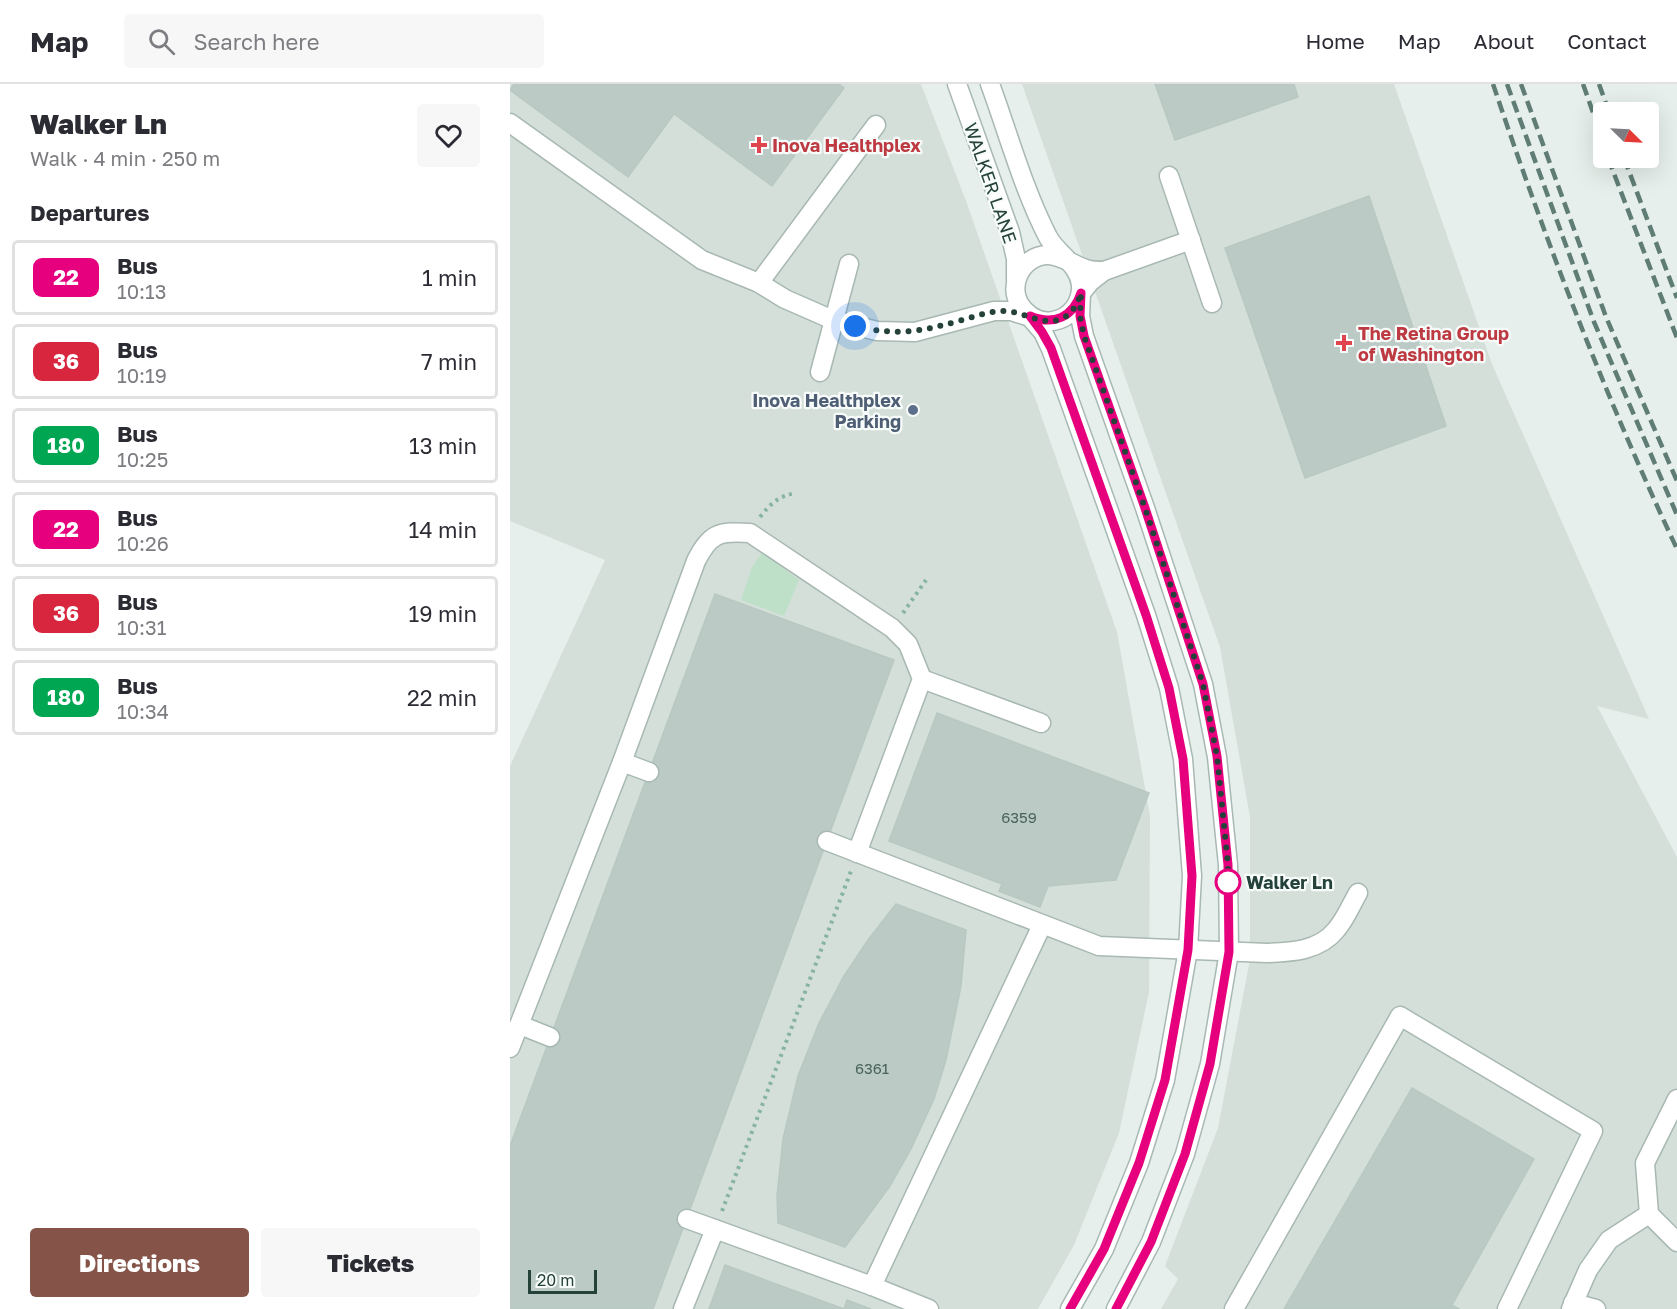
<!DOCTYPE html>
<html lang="en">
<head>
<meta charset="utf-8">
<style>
	:root { --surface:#fff; --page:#f7f7f7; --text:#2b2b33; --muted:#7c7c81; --line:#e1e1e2; --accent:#855347 }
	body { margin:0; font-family:"Golos Text",sans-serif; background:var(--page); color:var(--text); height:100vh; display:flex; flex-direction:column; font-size:22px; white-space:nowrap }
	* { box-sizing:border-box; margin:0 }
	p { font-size:20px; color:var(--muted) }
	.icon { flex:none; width:33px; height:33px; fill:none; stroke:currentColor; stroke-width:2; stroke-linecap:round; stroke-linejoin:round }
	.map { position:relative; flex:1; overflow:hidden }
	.sheet { display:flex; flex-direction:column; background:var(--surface); width:510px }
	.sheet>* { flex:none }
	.badge { padding:0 12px; border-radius:9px; font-size:21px; line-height:39px }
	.needle { width:39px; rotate:114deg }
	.fabs { position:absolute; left:1083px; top:18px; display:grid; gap:12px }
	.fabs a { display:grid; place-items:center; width:66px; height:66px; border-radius:6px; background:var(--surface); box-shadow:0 6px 24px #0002; font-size:30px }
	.scale { position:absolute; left:18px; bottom:15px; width:69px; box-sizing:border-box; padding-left:6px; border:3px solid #24423a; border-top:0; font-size:16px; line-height:21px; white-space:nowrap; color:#24423a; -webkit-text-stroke:4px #f7fbf9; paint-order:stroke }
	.you { position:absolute; width:30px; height:30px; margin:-15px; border:4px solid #fff; border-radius:50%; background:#1a73e8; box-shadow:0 0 0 9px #1a73e833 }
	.map>.badge { position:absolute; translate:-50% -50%; box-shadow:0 0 0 3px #fff }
	h2 { padding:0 30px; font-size:22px; line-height:54px }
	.round { display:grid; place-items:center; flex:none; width:63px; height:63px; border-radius:6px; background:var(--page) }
	.overview { display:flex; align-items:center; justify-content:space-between; height:102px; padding:0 30px }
	h1 { font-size:28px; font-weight:800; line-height:45px }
	.action { display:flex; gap:12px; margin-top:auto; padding:12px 30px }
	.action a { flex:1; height:69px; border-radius:6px; background:var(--accent); color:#fff; font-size:24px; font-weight:800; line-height:69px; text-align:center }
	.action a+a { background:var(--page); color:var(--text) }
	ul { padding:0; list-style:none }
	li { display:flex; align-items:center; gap:18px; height:75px; margin:0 12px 9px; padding:0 18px; border:3px solid var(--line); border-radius:6px }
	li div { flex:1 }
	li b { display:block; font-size:22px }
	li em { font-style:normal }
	li .badge { min-width:66px; font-weight:700; text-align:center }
	header { display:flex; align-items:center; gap:36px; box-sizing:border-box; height:84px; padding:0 30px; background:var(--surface); border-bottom:2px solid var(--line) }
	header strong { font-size:28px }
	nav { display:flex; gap:33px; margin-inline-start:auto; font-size:21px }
	.search { width:420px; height:54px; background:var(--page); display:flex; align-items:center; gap:15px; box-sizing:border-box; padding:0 21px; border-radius:6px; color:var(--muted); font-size:22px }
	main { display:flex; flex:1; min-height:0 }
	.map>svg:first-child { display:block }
	.built { fill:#d4dfda }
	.green { fill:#bfe0c8 }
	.building { fill:#bbcac4; stroke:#b8c9c2; stroke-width:1.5 }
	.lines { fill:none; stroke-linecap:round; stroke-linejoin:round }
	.minor-casing { stroke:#a8b8b2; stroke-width:21 }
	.path { stroke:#86b3a5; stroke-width:4; stroke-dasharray:3 4.5; stroke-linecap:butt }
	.minor { stroke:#fff; stroke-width:18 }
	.rail { stroke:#5f7d75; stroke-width:4.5; stroke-dasharray:12 6; stroke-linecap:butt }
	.line-casing { stroke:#fff; stroke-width:14 }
	.line { stroke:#e6007e; stroke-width:9 }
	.walk { stroke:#24423a; stroke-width:6; stroke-dasharray:0 10.8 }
	.health-dot { fill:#e0444e; stroke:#f7fbf9; stroke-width:2 }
	.service-dot { fill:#5c6f8a; stroke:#f7fbf9; stroke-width:2 }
	.stop-dot { fill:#fff; stroke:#e6007e; stroke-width:3 }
	.labels { text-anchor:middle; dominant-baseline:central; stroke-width:4.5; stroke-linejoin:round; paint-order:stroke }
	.number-label { font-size:15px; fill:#4a645c }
	.health-label { font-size:18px; font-weight:bold; fill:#be3a42; stroke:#f7fbf9; text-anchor:start }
	.street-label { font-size:18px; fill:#24423a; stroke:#f7fbf9 }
	.service-label { font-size:18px; font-weight:bold; fill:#4e5e75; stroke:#f7fbf9; text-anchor:end }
	.stop-label { font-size:18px; font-weight:bold; fill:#24423a; stroke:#f7fbf9; text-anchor:start }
</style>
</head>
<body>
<header>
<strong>Map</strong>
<div class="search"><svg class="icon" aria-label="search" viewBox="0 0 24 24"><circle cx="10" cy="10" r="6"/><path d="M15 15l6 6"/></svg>Search here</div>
<nav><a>Home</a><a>Map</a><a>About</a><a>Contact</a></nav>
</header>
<main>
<section class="sheet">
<div class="overview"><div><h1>Walker Ln</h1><p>Walk · 4 min · 250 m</p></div><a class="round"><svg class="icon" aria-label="heart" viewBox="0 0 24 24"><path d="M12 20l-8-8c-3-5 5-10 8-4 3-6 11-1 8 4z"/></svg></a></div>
<h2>Departures</h2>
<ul>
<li><span class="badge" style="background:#e6007e;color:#fff">22</span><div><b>Bus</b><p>10:13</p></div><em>1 min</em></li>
<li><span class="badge" style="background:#d7263d;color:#fff">36</span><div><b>Bus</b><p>10:19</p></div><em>7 min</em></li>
<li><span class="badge" style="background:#00a651;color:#fff">180</span><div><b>Bus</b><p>10:25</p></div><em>13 min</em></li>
<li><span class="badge" style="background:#e6007e;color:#fff">22</span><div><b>Bus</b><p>10:26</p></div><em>14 min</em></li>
<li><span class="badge" style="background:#d7263d;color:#fff">36</span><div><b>Bus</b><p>10:31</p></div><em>19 min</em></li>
<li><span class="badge" style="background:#00a651;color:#fff">180</span><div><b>Bus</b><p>10:34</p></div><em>22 min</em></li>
</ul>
<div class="action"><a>Directions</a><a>Tickets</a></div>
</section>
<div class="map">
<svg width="1167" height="1225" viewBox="0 0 1167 1225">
	<rect width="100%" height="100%" fill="#e6efeb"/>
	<g class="built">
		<path d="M0,0H411L456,117L607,548L640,732L639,908L609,1049L564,1161L528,1225H0V682L95,476L0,437Z"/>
		<path d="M512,0H884L982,280L1139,635L1087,622L1167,773V1225H651L668,1195L655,1182L708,1044L740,875V733L710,563Z"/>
	</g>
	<path class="green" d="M252,469L289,496L274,532L231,516L242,483Z"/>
	<g class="building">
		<path d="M4,0H329L334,4L262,102L164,30L118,93L0,6Z"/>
		<path d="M645,0H784L788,13L665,56Z"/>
		<path d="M859,112L936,342L795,394L715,164Z"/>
		<path d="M205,510L384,576L143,1225H0V1062Z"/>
		<path d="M427,629L639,709L606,796L538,802L530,823L489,807L492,800L379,757Z"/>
		<path d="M386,820L456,846L451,902L436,976L424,1015L401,1065L380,1102L335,1163L268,1139L267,1112L273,1055L288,992L309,939L334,892L358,856Z"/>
		<path d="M902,1004L1024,1075L942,1221L949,1225H774Z"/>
		<path d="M215,1181L334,1225L337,1216L361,1225H199Z"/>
	</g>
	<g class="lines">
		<g class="minor-casing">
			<g id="minor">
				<path d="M447,0L500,148L506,175V195"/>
				<path d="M480,0C498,49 514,107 538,153C547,170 569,180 571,201C572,218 561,234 543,237C533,239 522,235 515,227C494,207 510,171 538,171C551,171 563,181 576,185C582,187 588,187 594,187"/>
				<path d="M0,39L192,176L249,199L275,215L323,236L367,247L405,248L484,227H501L520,233L533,248L541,265L636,531L659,604L673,675L682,792L678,866L655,996L629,1079L594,1165L560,1225"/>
				<path d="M659,92L702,219"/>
				<path d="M249,199L366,41"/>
				<path d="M310,288L339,180"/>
				<path d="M412,595L531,639"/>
				<path d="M112,678L139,688"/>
				<path d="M317,757L589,862L757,869C782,868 809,867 826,846C835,836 841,821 848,809"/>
				<path d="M10,941L40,953"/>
				<path d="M0,964L112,678L186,477C200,449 209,447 240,449L382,544L398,560L412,595L347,769"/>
				<path d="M1167,1015L1135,1079L1139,1130L1167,1158"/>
				<path d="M177,1135L362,1202L419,1225"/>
				<path d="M362,1202L532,841"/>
				<path d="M1063,1219L1086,1225"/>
				<path d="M173,1225L205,1145"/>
				<path d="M606,1225L641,1158L675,1070L700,980L719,868L718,781L707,673L693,600L635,424L574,252L570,232L571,209L580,198L594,187L681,156"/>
				<path d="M724,1225L890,932L1083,1047L997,1225"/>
				<path d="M1061,1225L1078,1186L1099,1156L1139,1130"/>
			</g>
		</g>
		<g class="path">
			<path d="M250,433C261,419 269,412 286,409"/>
			<path d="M393,529L416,496"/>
			<path d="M212,1127L341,787"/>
		</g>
		<use href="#minor" class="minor"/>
		<g class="rail">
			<path d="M983,0C1036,158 1096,314 1167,465"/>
			<path d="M997,0L1084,238L1167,431"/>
			<path d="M1011,0L1096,233L1167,397"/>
			<path d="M1073,0L1094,60"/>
			<path d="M1089,0L1099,28"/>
			<path d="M1098,74L1167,254"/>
			<path d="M1114,74L1167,214"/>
		</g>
	</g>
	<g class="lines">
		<g class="line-casing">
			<path id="line" d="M560,1225L594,1165L629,1079L655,996L678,866L682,792L673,675L659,604L636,531L541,264L532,248L520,232C544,242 563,233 571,209L570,232L574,252L635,424L693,600L707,672L718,781L719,868L700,980L675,1070L641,1158L606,1225"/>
		</g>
		<use href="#line" class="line"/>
		<path class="walk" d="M345,242C386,252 409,248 449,237C464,233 479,227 494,227C513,227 529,241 548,236C561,232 567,222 571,209L570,232L574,252L635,424L693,600L707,672L718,781V803V798"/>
	</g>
	<g class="health-dot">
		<path d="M246 52h6v6h6v6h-6v6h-6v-6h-6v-6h6z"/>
		<path d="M831 250h6v6h6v6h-6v6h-6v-6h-6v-6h6z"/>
	</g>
	<circle class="service-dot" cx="403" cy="326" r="6"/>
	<circle class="stop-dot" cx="718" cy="798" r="12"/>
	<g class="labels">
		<g class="number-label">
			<text x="509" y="733">6359</text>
			<text x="362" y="984">6361</text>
		</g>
		<g class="health-label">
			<text x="262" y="61">Inova Healthplex</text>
			<text x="848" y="249">The Retina Group<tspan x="848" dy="21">of Washington</tspan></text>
		</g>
		<g class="street-label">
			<text transform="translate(481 99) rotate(71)">WALKER LANE</text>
		</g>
		<g class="service-label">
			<text x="391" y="316">Inova Healthplex<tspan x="391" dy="21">Parking</tspan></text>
		</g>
		<g class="stop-label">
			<text x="736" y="798">Walker Ln</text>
		</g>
	</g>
</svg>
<div class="fabs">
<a><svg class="needle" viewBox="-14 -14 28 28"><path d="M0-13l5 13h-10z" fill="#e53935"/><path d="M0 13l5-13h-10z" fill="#7c7c81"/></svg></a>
</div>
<div class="scale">20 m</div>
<div class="you" style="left:345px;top:242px"></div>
</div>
</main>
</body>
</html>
